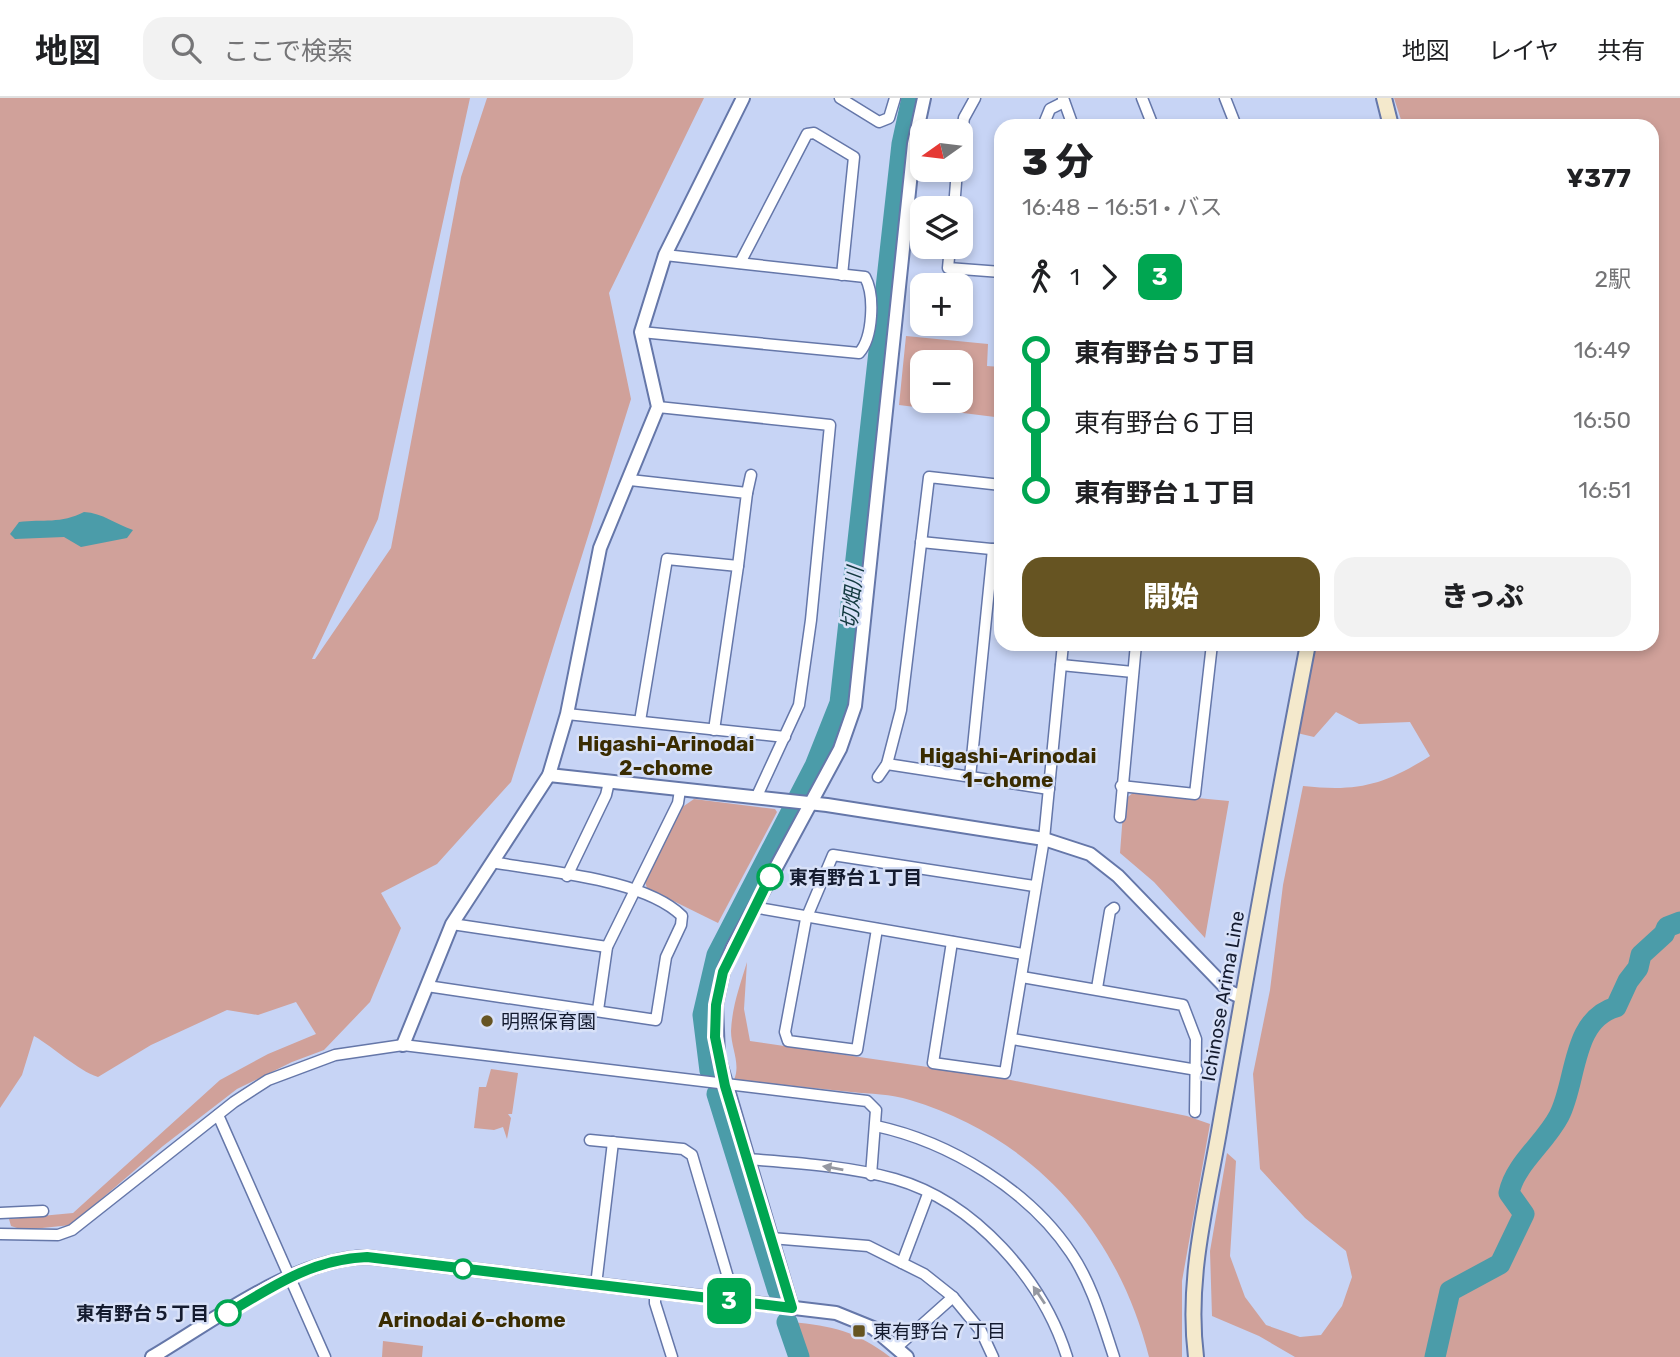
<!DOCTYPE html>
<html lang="ja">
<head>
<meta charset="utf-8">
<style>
	:root { --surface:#fff; --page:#f2f2f2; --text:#202124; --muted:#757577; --line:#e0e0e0; --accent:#665422 }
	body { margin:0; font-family:Rubik,"Noto Sans JP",sans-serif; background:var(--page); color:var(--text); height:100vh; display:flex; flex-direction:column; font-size:26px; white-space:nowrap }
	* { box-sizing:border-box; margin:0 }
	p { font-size:23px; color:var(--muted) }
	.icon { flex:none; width:38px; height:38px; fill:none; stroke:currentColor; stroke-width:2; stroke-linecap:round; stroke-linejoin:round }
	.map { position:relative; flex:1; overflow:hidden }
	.drawer { position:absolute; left:994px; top:21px; width:665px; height:532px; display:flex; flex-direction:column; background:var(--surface); border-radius:21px; box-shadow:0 4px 10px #0003 }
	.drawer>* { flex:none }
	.badge { padding:0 14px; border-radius:10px; font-size:24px; line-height:46px }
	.needle { width:46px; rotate:256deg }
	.buttons { position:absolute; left:910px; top:21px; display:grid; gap:14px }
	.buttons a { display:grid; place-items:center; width:63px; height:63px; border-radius:14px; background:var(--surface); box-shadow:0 4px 10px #0003; font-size:35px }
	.map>.badge { position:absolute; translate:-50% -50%; box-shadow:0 0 0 4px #fff }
	.legs { display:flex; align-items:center; gap:10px; height:77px; padding:0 28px; font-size:23px }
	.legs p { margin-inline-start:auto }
	.overview { display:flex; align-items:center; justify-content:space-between; height:119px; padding:0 28px }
	h1 { font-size:38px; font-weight:800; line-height:52px }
	.primary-button { display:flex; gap:14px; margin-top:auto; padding:14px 28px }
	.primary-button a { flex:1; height:80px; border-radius:21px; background:var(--accent); color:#fff; font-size:28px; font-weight:800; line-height:80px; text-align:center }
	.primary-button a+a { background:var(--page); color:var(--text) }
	ul { padding:0 28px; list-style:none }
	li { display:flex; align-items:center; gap:24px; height:70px; font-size:26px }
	li i { display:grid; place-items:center; width:10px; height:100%; margin:0 9px; background:currentColor }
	li i::after { content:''; width:18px; height:18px; margin:-9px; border:5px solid; border-radius:50%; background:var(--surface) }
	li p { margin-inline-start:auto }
	li:first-child i { background:linear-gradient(#0000 50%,currentColor 0) }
	li:last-child i { background:linear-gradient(currentColor 50%,#0000 0) }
	header { display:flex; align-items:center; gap:42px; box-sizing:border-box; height:98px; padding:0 35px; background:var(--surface); border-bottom:2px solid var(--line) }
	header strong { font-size:33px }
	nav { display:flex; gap:38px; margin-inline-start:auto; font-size:24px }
	.search { width:490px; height:63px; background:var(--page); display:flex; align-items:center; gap:18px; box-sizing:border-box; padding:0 24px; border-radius:21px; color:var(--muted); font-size:26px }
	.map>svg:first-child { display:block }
	.green { fill:#d0a19a; fill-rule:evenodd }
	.water { fill:#4b9ca9 }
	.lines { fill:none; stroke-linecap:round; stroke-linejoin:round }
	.river { stroke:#4b9ca9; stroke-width:21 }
	.minor-casing { stroke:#6577a9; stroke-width:13 }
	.tertiary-casing { stroke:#6577a9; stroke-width:16 }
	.secondary-casing { stroke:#6577a9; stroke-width:18 }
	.minor { stroke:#fff; stroke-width:10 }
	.tertiary { stroke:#fff; stroke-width:12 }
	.secondary { stroke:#f4e9cc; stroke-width:14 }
	.oneway { fill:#9598a1 }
	.line-1-casing { stroke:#fff; stroke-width:16 }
	.line-1 { stroke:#00a651; stroke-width:10 }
	.stop-1-dot { fill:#fff; stroke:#00a651; stroke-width:3.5 }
	.poi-dot { fill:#665422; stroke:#d8e1f8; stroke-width:2.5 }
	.labels { text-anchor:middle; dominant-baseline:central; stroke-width:5; stroke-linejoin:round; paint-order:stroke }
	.stop-label { font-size:19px; font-weight:bold; fill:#141b2f; stroke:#d8e1f8; text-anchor:start }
	.street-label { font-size:19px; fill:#141b2f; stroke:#d8e1f8 }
	.poi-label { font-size:19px; fill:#141b2f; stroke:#d8e1f8; text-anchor:start }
	.water-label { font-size:21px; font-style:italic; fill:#12393f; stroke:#d8e1f8 }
	.neighbourhood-label { font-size:21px; font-weight:bold; fill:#3a2c01; stroke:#d8e1f8 }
</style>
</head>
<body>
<header>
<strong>地図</strong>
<div class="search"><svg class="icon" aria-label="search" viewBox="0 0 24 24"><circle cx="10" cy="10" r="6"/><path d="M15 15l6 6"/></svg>ここで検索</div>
<nav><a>地図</a><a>レイヤ</a><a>共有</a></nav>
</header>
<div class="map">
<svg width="1680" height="1259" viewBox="0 0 1680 1259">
	<rect width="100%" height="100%" fill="#c7d4f5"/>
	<g class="green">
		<path d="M0,0H470L378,421L312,561H315L391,450L461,79L487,0H704L609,195L631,301L511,684L437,766L381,795L401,830L370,904L324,952L292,964L237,991L163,1048L71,1127L23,1132L11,1128L9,1121L73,1115L220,982L268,956L316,936L296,904L258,917L227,912L151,947L98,979C77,972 55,950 34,938L22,977L0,1010Z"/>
		<path d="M1394,0H1680V1259H1295L1259,1238L1212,1218L1210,1153L1227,1055L1236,1063L1230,1158L1245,1199L1266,1227L1300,1239L1321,1237L1342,1208L1352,1179L1346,1153L1305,1120L1260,1071L1253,976L1270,892L1283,787L1303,688C1358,694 1384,687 1430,658L1410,624L1359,626L1336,614L1314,639L1297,635L1315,546H1652V28H1403Z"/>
		<path d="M906,238L988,246L987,268L1001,269V315L995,319L899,307ZM922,264H961V303H922Z"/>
		<path d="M1134,694L1229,703L1205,840L1154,784L1120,755L1124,702Z"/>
		<path d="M694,701L775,711L777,714L718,825L647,790L644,781L681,710Z"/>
		<path d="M747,864L744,911L750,943L996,979L1187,1018L1210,1026L1182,1183V1259H1149C1118,1135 1034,1039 910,1002C891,996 870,996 851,994C812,990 773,986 734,982C741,966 731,950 731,933C732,909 740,887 747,864Z"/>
		<path d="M491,971L518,975L512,1016H508L511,1020L507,1041L503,1029L494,1032L474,1030L479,989H486Z"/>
		<path d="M791,1224C833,1228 856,1233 890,1259H802Z"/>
		<path d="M383,1243L423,1248L422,1259H382Z"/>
	</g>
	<path class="water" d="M84,414C103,415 115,426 133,432L127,440L81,449L64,439L15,441L10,436L19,424C43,421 61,426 84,414Z"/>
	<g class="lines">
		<g class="river">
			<path d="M710,973L703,917L717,857L815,668L840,605L902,46L912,0"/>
			<path d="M717,996L778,1193"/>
			<path d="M787,1224L799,1259"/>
			<path d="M1435,1259L1450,1193L1500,1166L1524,1116L1509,1095C1515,1066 1545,1045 1559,1018C1577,984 1571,922 1616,909L1628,883L1638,870L1641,857L1664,836L1667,829L1680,824"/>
		</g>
		<g class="minor-casing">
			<g id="minor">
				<path d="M840,0L879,24L889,20L895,0"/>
				<path d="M1063,0L1073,28"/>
				<path d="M1142,0L1153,28"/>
				<path d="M1225,0L1236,28"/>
				<path d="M1043,28L1050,11L1064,4"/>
				<path d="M961,40L964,20L975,0"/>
				<path d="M954,110L957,72"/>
				<path d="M950,149L948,170L1001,174"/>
				<path d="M740,165L807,36L814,35L854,59L842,177"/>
				<path d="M641,234L859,255C873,240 875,197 865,179L665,157"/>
				<path d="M658,309L830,327L811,522L799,607L756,700"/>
				<path d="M630,382L747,395L738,468"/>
				<path d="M747,395L751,377"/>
				<path d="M921,444L1001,452"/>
				<path d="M1061,567L1133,574"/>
				<path d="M567,616L785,639"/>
				<path d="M640,623L667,461L738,468L714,632"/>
				<path d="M887,666L1049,691"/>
				<path d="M878,679L887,666L901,612L929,379L1001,387"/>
				<path d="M970,679L993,451"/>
				<path d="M1121,688L1195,696L1212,546"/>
				<path d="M1120,719L1136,546"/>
				<path d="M567,778L606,697L609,684"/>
				<path d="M753,809L1023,856"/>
				<path d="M452,826L607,849"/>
				<path d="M877,831L857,952L788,943L785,934L806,821L833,757L1034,788"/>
				<path d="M952,844L933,965L1005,975L1044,741L1063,546"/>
				<path d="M1022,879L1183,907L1196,941L1195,1014"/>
				<path d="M427,888L656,922L666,859L681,827L682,818C643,780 545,774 492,764"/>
				<path d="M1097,890L1110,813L1114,810"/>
				<path d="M598,912L607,849L678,705L680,692"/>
				<path d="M1012,941L1197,972"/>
				<path d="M218,1017L325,1259"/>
				<path d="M876,1028C950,1044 1029,1092 1071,1155C1092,1186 1102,1223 1114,1259"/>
				<path d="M590,1042L683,1051L692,1057L729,1183L730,1203"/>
				<path d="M747,1061C796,1065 848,1068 895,1081C975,1104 1043,1182 1067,1259"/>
				<path d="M0,1115L43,1113"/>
				<path d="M0,1136L58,1137L72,1132L234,1004L268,982L335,957L403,947L867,1003L876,1012L871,1077"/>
				<path d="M771,1140L868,1148L924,1176L953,1199L981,1233L993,1259"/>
				<path d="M902,1165L928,1096"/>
				<path d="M596,1187L613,1044"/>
				<path d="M655,1194V1205L672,1259"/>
				<path d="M897,1249L953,1199"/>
			</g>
		</g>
		<g class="tertiary-casing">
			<g id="tertiary">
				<path d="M549,677L827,707L1044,741L1090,756L1118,778L1230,894L1241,899"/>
				<path d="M403,947L452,826L549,677L567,616L600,450L658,309L641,234L665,157L743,0"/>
				<path d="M792,1210L718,958L716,907L723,874L733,849L840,651L855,608L914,46L924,0"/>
				<path d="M152,1259C215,1222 293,1161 367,1159L836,1215L873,1230L907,1259"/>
			</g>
		</g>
		<g class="secondary-casing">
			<g id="secondary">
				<path d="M1384,0L1391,28"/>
				<path d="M1196,1259C1186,1181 1207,1104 1220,1028C1248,867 1277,706 1308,546"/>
			</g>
		</g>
		<use href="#minor" class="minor"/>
		<use href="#tertiary" class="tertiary"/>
		<use href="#secondary" class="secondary"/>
	</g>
	<defs><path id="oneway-solid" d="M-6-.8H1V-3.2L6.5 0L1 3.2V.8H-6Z" transform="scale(1.75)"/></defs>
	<g class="oneway">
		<use href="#oneway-solid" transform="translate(833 1070) rotate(-170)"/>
		<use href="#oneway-solid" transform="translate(1039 1197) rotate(-124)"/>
	</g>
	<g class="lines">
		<g class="line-1-casing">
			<path id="line-1" d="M228,1215C273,1188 313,1161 367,1159L792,1210L725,988L715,939L716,907L723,874L770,779"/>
		</g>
		<use href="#line-1" class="line-1"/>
	</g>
	<g class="stop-1-dot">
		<circle cx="770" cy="779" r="12"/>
		<circle cx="463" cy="1171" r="9"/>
		<circle cx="228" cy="1215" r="12"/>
	</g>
	<g class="poi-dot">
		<circle cx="487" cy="923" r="7"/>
		<rect x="852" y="1226" width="14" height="14" rx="3.5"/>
	</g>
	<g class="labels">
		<g class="stop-label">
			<text x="789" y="779">東有野台１丁目</text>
			<text x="209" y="1215" text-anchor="end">東有野台５丁目</text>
		</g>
		<g class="street-label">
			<text transform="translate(1223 898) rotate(-80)">Ichinose Arima Line</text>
		</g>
		<g class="poi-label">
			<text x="501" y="923">明照保育園</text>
			<text x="873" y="1233">東有野台７丁目</text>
		</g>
		<g class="water-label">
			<text transform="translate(852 500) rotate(-84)">切畑川</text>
		</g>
		<g class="neighbourhood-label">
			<text x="666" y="645">Higashi-Arinodai<tspan x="666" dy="24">2-chome</tspan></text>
			<text x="1008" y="657">Higashi-Arinodai<tspan x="1008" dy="24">1-chome</tspan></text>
			<text x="472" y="1221">Arinodai 6-chome</text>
		</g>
	</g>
</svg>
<div class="buttons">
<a><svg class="needle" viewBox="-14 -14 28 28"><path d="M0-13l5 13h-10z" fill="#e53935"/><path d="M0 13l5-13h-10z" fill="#757577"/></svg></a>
<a><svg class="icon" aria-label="layers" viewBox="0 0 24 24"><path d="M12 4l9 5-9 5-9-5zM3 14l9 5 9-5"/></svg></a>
<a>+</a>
<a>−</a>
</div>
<b class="badge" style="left:729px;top:1203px;background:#00a651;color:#fff">3</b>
<section class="drawer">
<div class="overview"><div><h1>3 分</h1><p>16:48 – 16:51 · バス</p></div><b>¥377</b></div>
<div class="legs"><svg class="icon" aria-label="walk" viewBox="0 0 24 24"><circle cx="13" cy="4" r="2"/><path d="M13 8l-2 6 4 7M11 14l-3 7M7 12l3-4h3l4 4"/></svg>1<svg class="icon" aria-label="forward" viewBox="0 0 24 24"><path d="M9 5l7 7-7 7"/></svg><b class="badge" style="background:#00a651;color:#fff">3</b><p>2駅</p></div>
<ul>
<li><i style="color:#00a651"></i><b>東有野台５丁目</b><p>16:49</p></li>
<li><i style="color:#00a651"></i><span>東有野台６丁目</span><p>16:50</p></li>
<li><i style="color:#00a651"></i><b>東有野台１丁目</b><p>16:51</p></li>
</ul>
<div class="primary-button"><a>開始</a><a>きっぷ</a></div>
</section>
</div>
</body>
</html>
